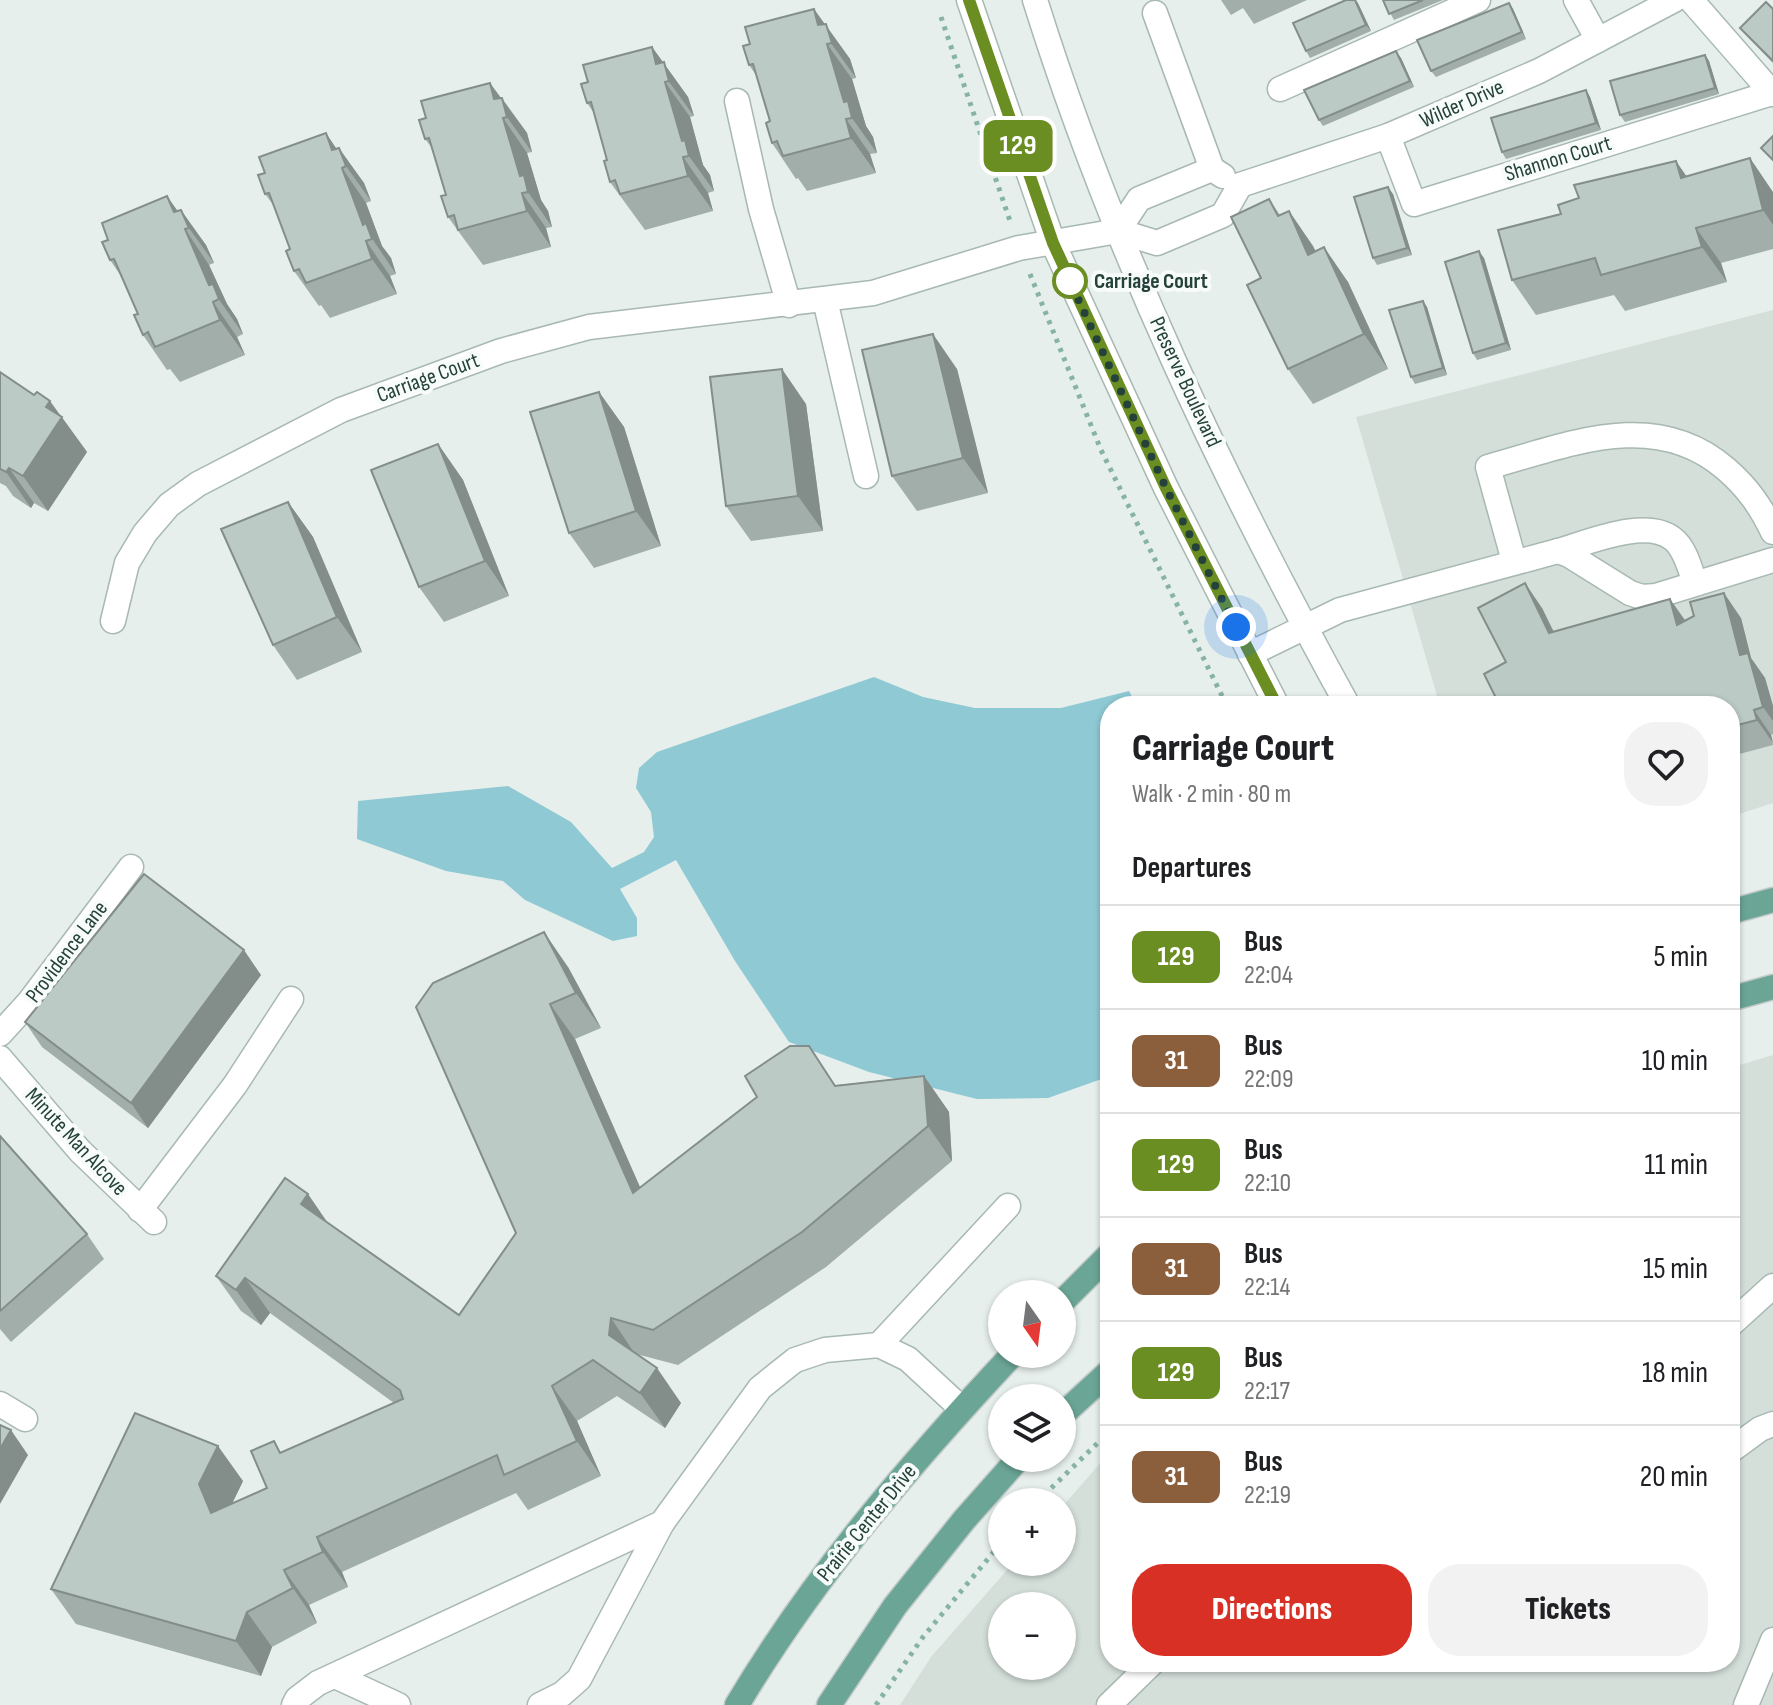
<!DOCTYPE html>
<html lang="en">
<head>
<meta charset="utf-8">
<style>
	:root { --surface:#fff; --page:#f2f2f2; --text:#202124; --muted:#757577; --line:#e0e0e0; --accent:#d93025 }
	body { margin:0; font-family:"Sofia Sans Condensed",sans-serif; background:var(--page); color:var(--text); height:100vh; display:flex; flex-direction:column; font-size:30px; white-space:nowrap }
	* { box-sizing:border-box; margin:0 }
	p { font-size:26px; color:var(--muted) }
	.icon { flex:none; width:44px; height:44px; fill:none; stroke:currentColor; stroke-width:2; stroke-linecap:round; stroke-linejoin:round }
	.map { position:relative; flex:1; overflow:hidden }
	.side { position:absolute; left:1100px; top:696px; width:640px; height:976px; display:flex; flex-direction:column; background:var(--surface); border-radius:32px; box-shadow:0 2px 6px #0004 }
	.side>* { flex:none }
	.badge { padding:0 16px; border-radius:12px; font-size:28px; line-height:52px }
	.needle { width:52px; rotate:166deg }
	.fabs { position:absolute; left:988px; top:1280px; display:grid; gap:16px }
	.fabs a { display:grid; place-items:center; width:88px; height:88px; border-radius:50%; background:var(--surface); box-shadow:0 2px 6px #0004; font-size:40px }
	.you { position:absolute; width:40px; height:40px; margin:-20px; border:6px solid #fff; border-radius:50%; background:#1a73e8; box-shadow:0 0 0 12px #1a73e833 }
	.map>.badge { position:absolute; translate:-50% -50%; box-shadow:0 0 0 4px #fff }
	h2 { padding:0 32px; font-size:30px; line-height:72px }
	.round { display:grid; place-items:center; flex:none; width:84px; height:84px; border-radius:32px; background:var(--page) }
	.summary { display:flex; align-items:center; justify-content:space-between; height:136px; padding:0 32px }
	h1 { font-size:38px; font-weight:800; line-height:60px }
	.button { display:flex; gap:16px; margin-top:auto; padding:16px 32px }
	.button a { flex:1; height:92px; border-radius:32px; background:var(--accent); color:#fff; font-size:32px; font-weight:800; line-height:92px; text-align:center }
	.button a+a { background:var(--page); color:var(--text) }
	ul { padding:0; list-style:none }
	li { display:flex; align-items:center; gap:24px; height:104px; padding:0 32px; border-top:2px solid var(--line) }
	li div { flex:1 }
	li b { display:block; font-size:30px }
	li em { font-style:normal }
	li .badge { min-width:88px; font-weight:700; text-align:center }
	.map>svg:first-child { display:block }
	.built { fill:#d4dfda; fill-rule:evenodd }
	.water { fill:#8ec9d4 }
	.lines { fill:none; stroke-linecap:round; stroke-linejoin:round }
	.minor-casing { stroke:#a8b8b2; stroke-width:27 }
	.major-casing { stroke:#c2cac8; stroke-width:27 }
	.path { stroke:#86b3a5; stroke-width:5; stroke-dasharray:4 6; stroke-linecap:butt }
	.minor { stroke:#fff; stroke-width:24 }
	.major { stroke:#6aa596; stroke-width:24 }
	.wall { fill:#a1aea9 }
	.shaded-wall { fill:#838d89 }
	.building { fill:#bbcac4; stroke:#838d89; stroke-width:2 }
	.line-casing { stroke:#fff; stroke-width:18 }
	.line { stroke:#6b8e23; stroke-width:12 }
	.walk { stroke:#24423a; stroke-width:8; stroke-dasharray:0 14.4 }
	.stop-dot { fill:#fff; stroke:#6b8e23; stroke-width:4 }
	.labels { text-anchor:middle; dominant-baseline:central; stroke-width:8; stroke-linejoin:round; paint-order:stroke }
	.street-label { font-size:22px; fill:#24423a; stroke:#f7fbf9 }
	.stop-label { font-size:22px; font-weight:bold; fill:#24423a; stroke:#f7fbf9; text-anchor:start }
</style>
</head>
<body>
<div class="map">
<svg width="1773" height="1705" viewBox="0 0 1773 1705">
	<rect width="100%" height="100%" fill="#e6efeb"/>
	<g class="built">
		<path d="M1773,310V803L1730,817V706H1440L1356,417Z"/>
		<path d="M1773,1055V1705H900L931,1657L1014,1562H1062V1507L1110,1452V1662H1730V1068ZM1002,1606H1062V1666H1002Z"/>
	</g>
	<path class="water" d="M874,677L923,697L975,708H1061L1129,691L1137,706H1110V1076L1048,1098L977,1099L869,1072L789,1042L735,961L676,860L620,889L637,918V936L613,941L525,900L503,881L446,871L357,839L358,801L508,786L571,822L612,868L644,852L654,837L651,812L636,788L639,768L657,752Z"/>
	<g class="lines">
		<g class="minor-casing">
			<g id="minor">
				<path d="M969,0L1053,243L1166,488L1277,706"/>
				<path d="M1035,0C1112,246 1224,481 1348,706"/>
				<path d="M1576,0L1598,40"/>
				<path d="M1691,0L1773,94"/>
				<path d="M1155,13L1212,169"/>
				<path d="M1280,89L1478,0"/>
				<path d="M737,101L761,209L789,305"/>
				<path d="M1388,136L1414,204L1772,93"/>
				<path d="M1118,231L1139,199L1212,169L1223,176"/>
				<path d="M825,300L866,476"/>
				<path d="M1558,551C1587,543 1646,517 1673,539C1685,548 1690,569 1695,583"/>
				<path d="M1514,561L1488,467C1568,445 1655,407 1726,469C1748,488 1761,507 1773,532"/>
				<path d="M113,621L127,563L145,533L169,505L198,484L341,410L501,351L589,327L873,293L1019,248L1118,231L1157,243L1223,215L1240,185L1388,136L1539,71L1674,0"/>
				<path d="M1250,654L1340,610L1558,551L1569,555L1630,593L1642,597L1656,596L1773,560"/>
				<path d="M0,1034L30,1001L131,867"/>
				<path d="M0,1058L80,1151L154,1222"/>
				<path d="M140,1210L235,1085L291,999"/>
				<path d="M1730,1325L1773,1286"/>
				<path d="M879,1345L1008,1206"/>
				<path d="M0,1404L25,1419"/>
				<path d="M1730,1451L1760,1429L1773,1424"/>
				<path d="M335,1676L398,1705"/>
				<path d="M294,1705L297,1699L318,1683L662,1523L760,1388L795,1360L825,1350L879,1345L908,1359L962,1409"/>
				<path d="M540,1705L562,1694L579,1679L662,1523"/>
				<path d="M1109,1705L1153,1662"/>
				<path d="M1746,1705L1773,1640"/>
			</g>
		</g>
		<g class="major-casing">
			<g id="major">
				<path d="M1730,912L1773,900"/>
				<path d="M1730,999L1773,987"/>
				<path d="M1062,1302L1110,1254"/>
				<path d="M1062,1415L1110,1371"/>
				<path d="M737,1705C813,1577 911,1463 1013,1354"/>
				<path d="M829,1705L895,1606L964,1520L1019,1458"/>
			</g>
		</g>
		<g class="path">
			<path d="M941,17L1011,224"/>
			<path d="M1030,274L1101,450L1227,706"/>
			<path d="M1037,1502L1110,1431"/>
			<path d="M876,1705L923,1637L1002,1542"/>
		</g>
		<use href="#minor" class="minor"/>
		<use href="#major" class="major"/>
	</g>
	<g class="wall">
		<path d="M1221,0H1307L1254,24L1243,8L1231,15Z"/>
		<path d="M1346,0H1356L1371,31L1310,58L1306,51Z"/>
		<path d="M1383,0H1443L1394,20Z"/>
		<path d="M1509,3L1513,9L1526,39L1436,77L1431,71Z"/>
		<path d="M1773,9V63L1745,34L1740,28Z"/>
		<path d="M825,24L850,59L856,78L852,79L866,126L873,137L877,153L870,154L876,173L807,191L798,178L796,179L772,143L770,121L756,75L749,65Z"/>
		<path d="M652,47L688,97L694,116L690,117L703,165L710,175L714,191L708,193L713,211L645,230L610,182L607,160L594,113L587,103L588,82Z"/>
		<path d="M1705,55L1709,61L1719,94L1625,122L1620,115Z"/>
		<path d="M1401,58L1414,87L1323,126L1319,120Z"/>
		<path d="M1586,90L1590,97L1601,130L1506,159L1502,152Z"/>
		<path d="M502,98L527,133L532,152L527,153L541,200L548,211L552,227L546,228L551,247L483,265L448,217L446,195L432,148L425,139Z"/>
		<path d="M337,148L364,183L371,201L366,203L382,246L391,258L396,274L390,276L397,294L330,318L321,305L319,306L294,271L290,249L275,207L265,194Z"/>
		<path d="M1687,176L1773,192V249L1721,263L1727,282L1625,311L1614,295L1536,315L1512,280L1561,214Z"/>
		<path d="M1393,194L1412,255L1377,265L1373,258Z"/>
		<path d="M1269,199L1280,215L1289,211L1316,251L1348,282L1388,369L1313,404L1288,369L1261,278Z"/>
		<path d="M178,211L206,245L214,263L209,265L227,304L237,319L243,334L237,337L245,355L180,382L170,369L167,370L143,335L138,314L121,276L110,260Z"/>
		<path d="M1484,258L1511,350L1477,360L1473,353Z"/>
		<path d="M1423,301L1427,307L1447,375L1415,384L1411,377Z"/>
		<path d="M957,369L988,493L917,511L892,476Z"/>
		<path d="M0,372L61,416L87,452L48,511L34,503L31,508L13,496L6,486L0,483Z"/>
		<path d="M599,392L624,427L661,546L594,568L569,533Z"/>
		<path d="M806,404L823,531L751,541L726,506Z"/>
		<path d="M438,444L463,480L509,596L444,622L419,587Z"/>
		<path d="M288,502L313,537L362,652L297,680L273,645Z"/>
		<path d="M1542,608L1554,632L1685,621L1741,618L1751,658L1765,678L1773,706V734L1771,735L1773,745L1732,756L1730,754V706L1506,662Z"/>
		<path d="M568,967L601,1028L575,1039L640,1188L836,1085L924,1076L949,1112L952,1161L826,1267L678,1365L636,1354L681,1403L665,1428L617,1396L577,1421L601,1476L528,1510L516,1493L342,1572L348,1587L309,1605L317,1623L272,1647L261,1676L76,1624L51,1589L243,1481L232,1504L267,1488L282,1452L394,1403L270,1313L261,1325L241,1311L216,1276L328,1224L459,1315L516,1233L416,1007Z"/>
		<path d="M261,975L148,1128L42,1047L25,1022Z"/>
		<path d="M0,1136L87,1234L104,1259L11,1342L0,1329Z"/>
	</g>
	<g class="shaded-wall">
		<path d="M1355,0L1358,3L1371,31L1366,25Z"/>
		<path d="M1509,3L1513,9L1526,39L1522,32Z"/>
		<path d="M814,9L850,59L856,78L818,25Z"/>
		<path d="M827,44L852,79L866,126L873,137L877,153L852,118L844,102Z"/>
		<path d="M652,47L688,97L694,116L656,64Z"/>
		<path d="M1396,51L1401,58L1414,87L1410,81Z"/>
		<path d="M1705,55L1709,61L1719,94L1715,88Z"/>
		<path d="M665,82L690,117L703,165L710,175L714,191L689,156L682,141Z"/>
		<path d="M490,83L527,133L532,152L494,99Z"/>
		<path d="M1586,90L1590,97L1601,130L1596,123Z"/>
		<path d="M503,118L527,153L541,200L548,211L552,227L528,192L520,176Z"/>
		<path d="M846,119L870,154L876,173L851,138Z"/>
		<path d="M326,133L342,157L339,148L364,183L371,201L346,166L332,150Z"/>
		<path d="M683,157L708,193L713,211L688,176Z"/>
		<path d="M1750,158L1773,192V225L1763,210Z"/>
		<path d="M1676,161L1700,196L1681,178Z"/>
		<path d="M342,168L366,203L382,246L391,258L396,274L363,225Z"/>
		<path d="M1388,187L1393,194L1412,255L1407,248Z"/>
		<path d="M522,193L546,228L551,247L527,211Z"/>
		<path d="M167,196L189,227L181,210L206,245L214,263L189,228L174,212Z"/>
		<path d="M1289,211L1313,246L1333,290L1308,255Z"/>
		<path d="M1696,228L1721,263L1727,282L1702,247Z"/>
		<path d="M185,229L209,265L227,304L237,319L243,334L209,285Z"/>
		<path d="M366,241L390,276L397,294L372,259Z"/>
		<path d="M1324,247L1348,282L1388,369L1364,334Z"/>
		<path d="M1479,251L1484,258L1511,350L1506,343Z"/>
		<path d="M1423,301L1427,307L1447,375L1443,368Z"/>
		<path d="M213,302L237,337L245,355L220,320Z"/>
		<path d="M933,334L957,369L988,493L963,458Z"/>
		<path d="M782,369L806,404L823,531L798,496Z"/>
		<path d="M599,392L624,427L661,546L636,511Z"/>
		<path d="M50,401L87,452L48,511L23,476L46,407Z"/>
		<path d="M438,444L463,480L509,596L485,561Z"/>
		<path d="M9,468L34,503L31,508L6,472Z"/>
		<path d="M288,502L313,537L362,652L337,617Z"/>
		<path d="M1525,583L1542,608L1566,658L1549,633Z"/>
		<path d="M1724,593L1741,618L1751,658L1765,678L1773,706V721L1763,707L1740,655Z"/>
		<path d="M1670,599L1687,623L1677,625Z"/>
		<path d="M1754,710L1771,735L1773,743L1757,720Z"/>
		<path d="M544,932L568,967L601,1028L576,993Z"/>
		<path d="M244,950L261,975L148,1128L131,1103Z"/>
		<path d="M550,1004L575,1039L658,1228L633,1193Z"/>
		<path d="M924,1076L949,1112L952,1161L928,1126Z"/>
		<path d="M308,1194L332,1229L301,1204Z"/>
		<path d="M245,1278L270,1313L261,1325L236,1290Z"/>
		<path d="M611,1318L635,1354L609,1335Z"/>
		<path d="M657,1368L681,1403L665,1428L640,1393Z"/>
		<path d="M552,1386L577,1421L601,1476L577,1441Z"/>
		<path d="M11,1430L28,1455L0,1504V1449Z"/>
		<path d="M218,1446L243,1481L224,1520L211,1513L199,1484Z"/>
		<path d="M317,1537L342,1572L348,1587L323,1552Z"/>
		<path d="M284,1570L309,1605L317,1623L293,1588Z"/>
		<path d="M247,1612L272,1647L261,1676L236,1641Z"/>
	</g>
	<g class="building">
		<path d="M1346,0H1355L1366,25L1306,51L1293,23Z"/>
		<path d="M1383,0H1423L1389,14Z"/>
		<path d="M1766,2L1773,9V61L1740,28Z"/>
		<path d="M1509,3L1522,32L1431,71L1417,40Z"/>
		<path d="M814,9L818,25L826,24L832,43L827,44L844,102L848,101L852,118L846,119L851,138L783,156L777,141L772,143L766,123L770,121L753,64L749,65L743,46L750,44L745,27Z"/>
		<path d="M652,47L656,64L664,62L669,81L665,82L682,141L685,140L689,156L683,157L688,176L620,194L615,180L610,182L604,161L607,160L591,102L587,103L581,84L588,82L583,65Z"/>
		<path d="M1396,51L1410,81L1319,120L1304,90Z"/>
		<path d="M1705,55L1715,88L1620,115L1610,81Z"/>
		<path d="M490,83L494,99L502,98L507,117L503,118L520,176L524,175L528,192L522,193L527,211L458,230L454,215L448,217L441,196L446,195L429,138L425,139L419,120L426,118L421,101Z"/>
		<path d="M1586,90L1596,123L1502,152L1491,118Z"/>
		<path d="M326,133L332,150L339,148L346,166L342,168L363,225L366,223L372,239L366,241L372,259L306,283L299,269L294,271L286,251L290,249L269,193L265,194L258,175L265,173L259,157Z"/>
		<path d="M1773,136V160L1761,148Z"/>
		<path d="M1750,158L1763,210L1696,228L1702,247L1601,275L1595,258L1512,280L1498,230L1561,214L1558,205L1579,198L1574,185L1676,161L1681,178Z"/>
		<path d="M1388,187L1407,248L1373,258L1354,197Z"/>
		<path d="M167,196L174,212L181,210L189,228L185,229L209,285L213,284L219,299L213,302L220,320L155,347L148,332L143,335L134,315L138,314L114,259L110,260L102,242L108,240L102,223Z"/>
		<path d="M1269,199L1278,216L1289,211L1308,255L1324,247L1364,334L1288,369L1247,285L1261,278L1231,217Z"/>
		<path d="M1479,251L1506,343L1473,353L1445,262Z"/>
		<path d="M1423,301L1443,368L1411,377L1389,310Z"/>
		<path d="M933,334L963,458L892,476L862,350Z"/>
		<path d="M782,369L798,496L726,506L710,377Z"/>
		<path d="M0,372L34,395L37,392L50,401L46,407L62,417L23,476L9,468L6,472L0,469Z"/>
		<path d="M599,392L636,511L569,533L530,412Z"/>
		<path d="M438,444L485,561L419,587L371,470Z"/>
		<path d="M288,502L337,617L273,645L221,529Z"/>
		<path d="M1525,583L1549,633L1670,599L1677,625L1694,616L1690,602L1724,593L1740,655L1748,653L1763,707L1754,710L1757,720L1730,727V706H1500L1484,674L1506,662L1478,608Z"/>
		<path d="M144,874L244,950L131,1103L25,1022Z"/>
		<path d="M544,932L576,993L550,1004L633,1193L757,1097L745,1076L790,1046H809L835,1086L924,1076L928,1126L802,1232L653,1330L611,1318L609,1335L657,1368L640,1393L593,1360L552,1386L577,1441L504,1475L497,1455L317,1537L323,1552L284,1570L293,1588L247,1612L236,1641L51,1589L135,1413L218,1446L199,1484L211,1513L267,1488L251,1451L274,1441L280,1453L403,1399L400,1390L245,1278L236,1290L216,1276L285,1178L308,1194L301,1204L459,1315L516,1233L416,1007L433,983Z"/>
		<path d="M0,1136L87,1234L0,1311Z"/>
		<path d="M0,1425L11,1430L0,1449Z"/>
	</g>
	<g class="lines">
		<g class="line-casing">
			<path id="line" d="M969,0L1053,243L1166,488L1277,706"/>
		</g>
		<use href="#line" class="line"/>
		<path class="walk" d="M1070,281L1065,271L1166,488L1236,627"/>
	</g>
	<circle class="stop-dot" cx="1070" cy="281" r="16"/>
	<g class="labels">
		<g class="street-label">
			<text transform="translate(1462 104) rotate(-24)">Wilder Drive</text>
			<text transform="translate(1558 159) rotate(-17)">Shannon Court</text>
			<text transform="translate(428 378) rotate(-20)">Carriage Court</text>
			<text transform="translate(1185 382) rotate(65)">Preserve Boulevard</text>
			<text transform="translate(67 952) rotate(-53)">Providence Lane</text>
			<text transform="translate(76 1142) rotate(47)">Minute Man Alcove</text>
			<text transform="translate(867 1523) rotate(-51)">Prairie Center Drive</text>
		</g>
		<g class="stop-label">
			<text x="1094" y="281">Carriage Court</text>
		</g>
	</g>
</svg>
<div class="fabs">
<a><svg class="needle" viewBox="-14 -14 28 28"><path d="M0-13l5 13h-10z" fill="#e53935"/><path d="M0 13l5-13h-10z" fill="#757577"/></svg></a>
<a><svg class="icon" aria-label="layers" viewBox="0 0 24 24"><path d="M12 4l9 5-9 5-9-5zM3 14l9 5 9-5"/></svg></a>
<a>+</a>
<a>−</a>
</div>
<div class="you" style="left:1236px;top:627px"></div>
<b class="badge" style="left:1018px;top:146px;background:#6b8e23;color:#fff">129</b>
<section class="side">
<div class="summary"><div><h1>Carriage Court</h1><p>Walk · 2 min · 80 m</p></div><a class="round"><svg class="icon" aria-label="heart" viewBox="0 0 24 24"><path d="M12 20l-8-8c-3-5 5-10 8-4 3-6 11-1 8 4z"/></svg></a></div>
<h2>Departures</h2>
<ul>
<li><span class="badge" style="background:#6b8e23;color:#fff">129</span><div><b>Bus</b><p>22:04</p></div><em>5 min</em></li>
<li><span class="badge" style="background:#8b5e3c;color:#fff">31</span><div><b>Bus</b><p>22:09</p></div><em>10 min</em></li>
<li><span class="badge" style="background:#6b8e23;color:#fff">129</span><div><b>Bus</b><p>22:10</p></div><em>11 min</em></li>
<li><span class="badge" style="background:#8b5e3c;color:#fff">31</span><div><b>Bus</b><p>22:14</p></div><em>15 min</em></li>
<li><span class="badge" style="background:#6b8e23;color:#fff">129</span><div><b>Bus</b><p>22:17</p></div><em>18 min</em></li>
<li><span class="badge" style="background:#8b5e3c;color:#fff">31</span><div><b>Bus</b><p>22:19</p></div><em>20 min</em></li>
</ul>
<div class="button"><a>Directions</a><a>Tickets</a></div>
</section>
</div>
</body>
</html>
